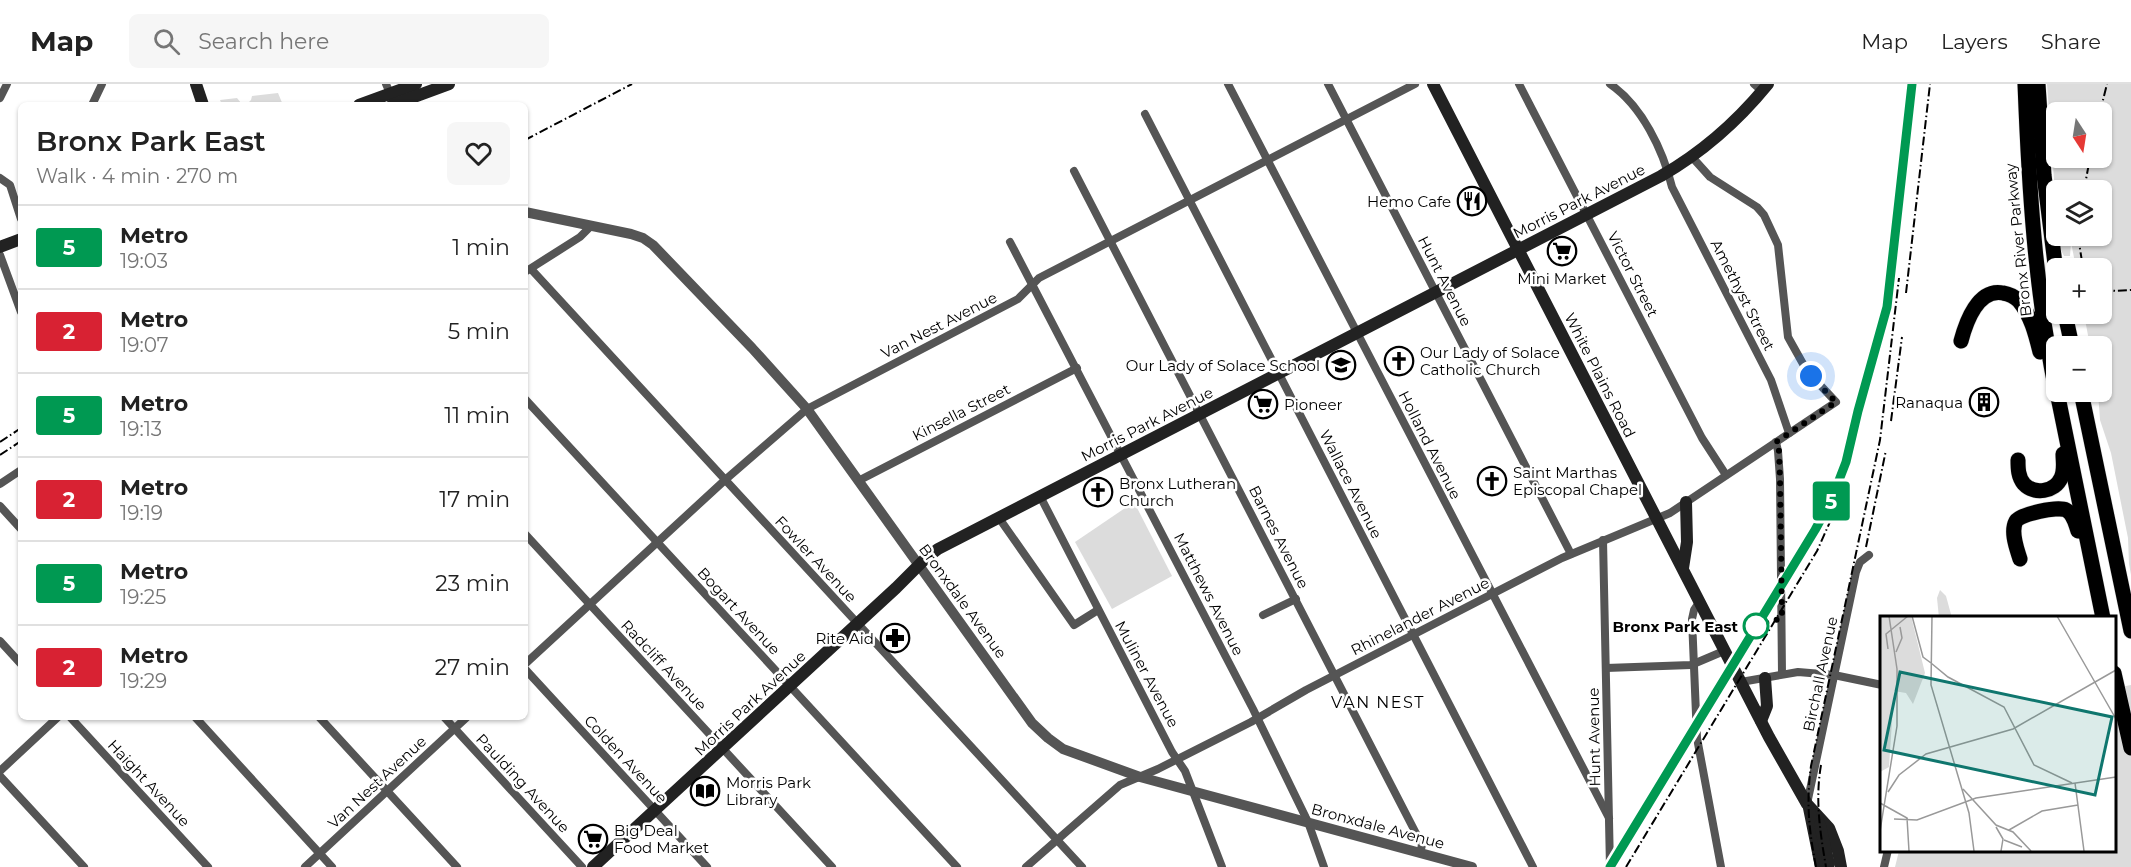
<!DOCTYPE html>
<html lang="en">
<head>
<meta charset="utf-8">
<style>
	:root { --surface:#fff; --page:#f6f6f6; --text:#222; --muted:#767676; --line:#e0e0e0 }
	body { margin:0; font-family:Montserrat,sans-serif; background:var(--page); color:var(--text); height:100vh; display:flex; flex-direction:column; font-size:22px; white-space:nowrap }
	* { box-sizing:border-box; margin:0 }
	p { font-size:20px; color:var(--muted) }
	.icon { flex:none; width:33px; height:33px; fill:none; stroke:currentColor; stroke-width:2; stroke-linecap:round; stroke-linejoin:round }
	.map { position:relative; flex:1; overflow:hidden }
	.sheet { position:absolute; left:18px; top:18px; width:510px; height:618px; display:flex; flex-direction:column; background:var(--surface); border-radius:9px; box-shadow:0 2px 4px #0004 }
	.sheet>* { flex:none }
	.badge { padding:0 12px; border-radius:4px; font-size:21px; line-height:39px }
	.needle { width:39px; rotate:168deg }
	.buttons { position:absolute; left:2046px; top:18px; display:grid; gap:12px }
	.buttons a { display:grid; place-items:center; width:66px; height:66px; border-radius:9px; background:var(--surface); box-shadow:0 2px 4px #0004; font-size:30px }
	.you { position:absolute; width:30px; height:30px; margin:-15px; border:4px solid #fff; border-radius:50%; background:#1a73e8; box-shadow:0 0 0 9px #1a73e833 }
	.map>.badge { position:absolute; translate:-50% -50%; box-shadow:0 0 0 3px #fff }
	.round { display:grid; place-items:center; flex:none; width:63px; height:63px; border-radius:9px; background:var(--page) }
	.head { display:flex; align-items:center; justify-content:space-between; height:102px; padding:0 18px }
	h1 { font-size:28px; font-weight:600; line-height:45px }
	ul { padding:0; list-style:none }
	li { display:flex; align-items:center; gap:18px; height:84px; padding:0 18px; border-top:2px solid var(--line) }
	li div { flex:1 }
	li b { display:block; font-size:22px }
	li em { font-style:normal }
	li .badge { min-width:66px; font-weight:700; text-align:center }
	header { display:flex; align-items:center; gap:36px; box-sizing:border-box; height:84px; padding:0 30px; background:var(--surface); border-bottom:2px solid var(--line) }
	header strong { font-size:28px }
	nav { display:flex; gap:33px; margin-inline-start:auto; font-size:21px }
	.search { width:420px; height:54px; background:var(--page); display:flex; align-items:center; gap:15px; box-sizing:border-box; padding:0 21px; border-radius:9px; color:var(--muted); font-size:22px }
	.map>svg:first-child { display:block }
	.green { fill:#dcdcdc; fill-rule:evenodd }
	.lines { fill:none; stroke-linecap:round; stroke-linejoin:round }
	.motorway-casing { stroke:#dbdbdb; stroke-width:16 }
	.minor { stroke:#555; stroke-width:8 }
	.tertiary { stroke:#555; stroke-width:10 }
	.secondary { stroke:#222; stroke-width:12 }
	.motorway { stroke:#000; stroke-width:15 }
	.rail { stroke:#000; stroke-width:2; stroke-dasharray:9 3 1.5 3; stroke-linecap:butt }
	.line-casing { stroke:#fff; stroke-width:14 }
	.line { stroke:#009952; stroke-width:9 }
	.walk { stroke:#000; stroke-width:6; stroke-dasharray:0 10.8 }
	.stop-dot { fill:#fff; stroke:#009952; stroke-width:3 }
	.labels { text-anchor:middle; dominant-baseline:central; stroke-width:5; stroke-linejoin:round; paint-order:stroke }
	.poi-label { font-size:15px; fill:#000; stroke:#fff; text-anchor:start }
	.street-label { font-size:15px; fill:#000; stroke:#fff }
	.stop-label { font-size:15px; font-weight:bold; fill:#000; stroke:#fff; text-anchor:end }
	.neighbourhood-label { font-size:16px; letter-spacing:1.5px; fill:#000; stroke:#fff }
	.inset-road { fill:none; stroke:#999; stroke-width:1.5 }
	.view { fill:#0f766e; fill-opacity:0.15; stroke:#0f766e; stroke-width:3 }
	.inset-edge { fill:none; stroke:#000; stroke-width:3 }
</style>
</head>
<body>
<header>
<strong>Map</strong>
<div class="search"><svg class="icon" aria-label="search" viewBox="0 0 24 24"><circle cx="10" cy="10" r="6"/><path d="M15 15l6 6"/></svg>Search here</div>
<nav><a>Map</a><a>Layers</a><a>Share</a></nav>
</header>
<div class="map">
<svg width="2131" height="783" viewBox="0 0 2131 783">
	<rect width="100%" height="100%" fill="#fff"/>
	<g class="green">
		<path d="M2047,0H2131V491L2129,480L2128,454L2111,369L2100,336L2098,308H2102V262H2090L2084,230H2102V184H2076L2071,158L2070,172H2064L2060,164L2059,152H2102V106H2056V123ZM2056,28H2102V74H2056Z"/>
		<path d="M278,9L283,21H222L220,16L237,14L241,19L247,20L251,16L252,12Z"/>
		<path d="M1134,418L1172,492L1112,525L1075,458Z"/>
		<path d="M1940,506L1946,512L1952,534H1939L1937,514Z"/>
		<path d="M2131,601V783H1895L1899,767L2114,766L2115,604Z"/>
	</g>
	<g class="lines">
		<g class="motorway-casing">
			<g id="motorway">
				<path d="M2025,0C2029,104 2035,205 2056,307"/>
				<path d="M2038,0L2044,91L2056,188"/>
				<path d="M2065,230L2072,262"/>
				<path d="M1961,257C1966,238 1978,204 2003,209C2009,210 2015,213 2019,217C2031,231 2036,252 2040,268"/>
				<path d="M2057,308L2103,534"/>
				<path d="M2081,308L2131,547"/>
				<path d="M2018,376C2018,384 2018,393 2024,400C2034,411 2055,408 2061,394C2065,386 2063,378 2063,370"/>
				<path d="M2020,475C2017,465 2010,448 2016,437C2020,430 2058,422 2066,426C2074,430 2075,439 2078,447"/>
				<path d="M2114,589L2131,664"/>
			</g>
		</g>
		<g class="minor">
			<path d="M386,0L392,14"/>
			<path d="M1228,0L1609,734"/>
			<path d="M1328,0L1571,470"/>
			<path d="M1519,0L1702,354L1726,391"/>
			<path d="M1610,0C1642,22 1663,66 1672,103L1771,296L1789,349"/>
			<path d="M1754,0L1762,7"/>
			<path d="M0,14L7,0"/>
			<path d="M92,21L102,0"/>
			<path d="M1145,30L1533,783"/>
			<path d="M1074,87L1422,761L1420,769"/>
			<path d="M0,94L10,101L21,135"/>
			<path d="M1010,158L1253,625L1308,738L1324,783"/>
			<path d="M0,171L21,228"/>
			<path d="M531,185L1082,783"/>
			<path d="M525,188L580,153L591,142"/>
			<path d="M525,315L957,783"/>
			<path d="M1776,358L1778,367L1780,395L1782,590"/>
			<path d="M858,397L1077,284"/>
			<path d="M0,400L21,386"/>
			<path d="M1040,412L1172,668L1185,687L1222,783"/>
			<path d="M0,422L21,445"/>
			<path d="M999,434L1074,541L1098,526"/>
			<path d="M525,450L832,783"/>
			<path d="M1603,456L1610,783"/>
			<path d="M1700,517L1694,526L1692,535L1697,654L1721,783"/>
			<path d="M1263,531L1296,515"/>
			<path d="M0,557L21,580"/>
			<path d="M525,580L725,396L807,325L1018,215L1039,194L1415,0"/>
			<path d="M1606,584L1691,581L1724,567"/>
			<path d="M525,585L707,783"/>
			<path d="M1741,598L1798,588L1834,591L1882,601"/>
			<path d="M70,633L208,783"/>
			<path d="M195,633L332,783"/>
			<path d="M319,633L457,783"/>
			<path d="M444,633L582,783"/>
			<path d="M0,687L58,633"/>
			<path d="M0,692L84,783"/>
			<path d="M1807,720L1856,488L1860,478L1869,471"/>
			<path d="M305,783L467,633"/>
			<path d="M1026,783L1120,701L1158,685L1251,638L1306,606L1562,474L1670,429L1836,318L1807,287L1788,253L1778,161L1764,131L1757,123L1710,93L1692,73"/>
			<path d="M1884,783L1888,766"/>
		</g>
		<path class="tertiary" d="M525,128L631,150L643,154L653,161L752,264L807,325L1032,639L1048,654L1063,665L1140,693L1472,783"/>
		<g class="secondary">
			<path d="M196,0L203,21"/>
			<path d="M1433,0L1769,653L1807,720L1829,744L1838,767L1841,783"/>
			<path d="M359,21L416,0"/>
			<path d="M392,21L449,0"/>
			<path d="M0,163L21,155"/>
			<path d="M1683,484L1687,458L1686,418"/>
			<path d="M1761,637L1767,622L1765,594"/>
			<path d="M1809,724L1821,783"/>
			<path d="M1820,741L1829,780"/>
			<path d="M593,783L896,504L926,474L938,465L1661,92C1703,68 1737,38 1768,0"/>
		</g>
		<use href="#motorway" class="motorway"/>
		<g class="rail">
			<path d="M2100,28L2107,0"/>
			<path d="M525,56L632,0"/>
			<path d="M2084,106L2090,74"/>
			<path d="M2078,152L2083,184"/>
			<path d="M2102,203L2115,207L2131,206"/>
			<path d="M1906,209L1930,0"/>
			<path d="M1891,337L1902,253"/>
			<path d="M0,358L21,344"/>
			<path d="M0,371L21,357"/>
			<path d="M1866,463L1886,366"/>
			<path d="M1821,681C1815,716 1820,748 1826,783"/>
			<path d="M1610,783L1815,446L1831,417L1846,378L1858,327L1887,223L1912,0"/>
			<path d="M1626,783L1817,467L1841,413"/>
			<path d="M1816,783C1809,746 1806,720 1811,682L1880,356L1899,194"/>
		</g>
	</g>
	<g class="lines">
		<g class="line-casing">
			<path id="line" d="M1610,783L1815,446L1831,417L1846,378L1858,327L1887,223L1912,0"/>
		</g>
		<use href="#line" class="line"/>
		<path class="walk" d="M1756,542L1782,534L1780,395L1779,367L1776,358L1836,318L1811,292"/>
	</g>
	<defs>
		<g id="restaurant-ring" transform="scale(1.5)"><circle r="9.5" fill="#fff" stroke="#000" stroke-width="1.5"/><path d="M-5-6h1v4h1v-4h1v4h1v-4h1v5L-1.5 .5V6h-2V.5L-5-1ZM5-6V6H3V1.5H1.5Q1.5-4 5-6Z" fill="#000"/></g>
		<g id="supermarket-ring" transform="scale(1.5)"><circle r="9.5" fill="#fff" stroke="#000" stroke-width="1.5"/><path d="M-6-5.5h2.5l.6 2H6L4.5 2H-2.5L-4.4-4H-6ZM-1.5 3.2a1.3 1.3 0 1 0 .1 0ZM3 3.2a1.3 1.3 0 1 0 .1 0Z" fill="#000"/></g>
		<g id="church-ring" transform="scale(1.5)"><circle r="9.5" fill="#fff" stroke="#000" stroke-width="1.5"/><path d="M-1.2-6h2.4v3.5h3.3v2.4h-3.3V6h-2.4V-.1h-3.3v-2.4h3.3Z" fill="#000"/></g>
		<g id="school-ring" transform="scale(1.5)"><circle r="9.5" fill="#fff" stroke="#000" stroke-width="1.5"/><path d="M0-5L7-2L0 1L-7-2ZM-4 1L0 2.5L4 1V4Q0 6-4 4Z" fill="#000"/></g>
		<g id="building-ring" transform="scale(1.5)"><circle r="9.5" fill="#fff" stroke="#000" stroke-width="1.5"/><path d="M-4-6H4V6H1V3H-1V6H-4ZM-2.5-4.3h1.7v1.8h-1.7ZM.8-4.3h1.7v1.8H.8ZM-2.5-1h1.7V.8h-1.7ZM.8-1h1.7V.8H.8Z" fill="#000"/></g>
		<g id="pharmacy-ring" transform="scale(1.5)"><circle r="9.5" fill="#fff" stroke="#000" stroke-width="1.5"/><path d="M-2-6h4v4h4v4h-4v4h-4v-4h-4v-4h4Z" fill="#000"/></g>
		<g id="library-ring" transform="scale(1.5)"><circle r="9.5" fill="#fff" stroke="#000" stroke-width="1.5"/><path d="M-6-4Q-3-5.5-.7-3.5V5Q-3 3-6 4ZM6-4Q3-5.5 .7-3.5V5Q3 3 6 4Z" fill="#000"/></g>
	</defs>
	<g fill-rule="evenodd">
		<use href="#restaurant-ring" x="1472" y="117"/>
		<use href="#supermarket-ring" x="1562" y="167"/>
		<use href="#church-ring" x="1399" y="277"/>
		<use href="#school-ring" x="1341" y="281"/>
		<use href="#building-ring" x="1984" y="318"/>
		<use href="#supermarket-ring" x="1263" y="320"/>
		<use href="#church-ring" x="1492" y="397"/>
		<use href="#church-ring" x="1098" y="408"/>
		<use href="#pharmacy-ring" x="895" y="554"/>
		<use href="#library-ring" x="705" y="707"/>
		<use href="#supermarket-ring" x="593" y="755"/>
	</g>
	<circle class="stop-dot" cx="1756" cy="542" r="12"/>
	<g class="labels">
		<g class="poi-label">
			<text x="1451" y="117" text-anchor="end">Hemo Cafe</text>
			<text x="1562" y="194" text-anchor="middle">Mini Market</text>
			<text x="1420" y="268">Our Lady of Solace<tspan x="1420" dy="17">Catholic Church</tspan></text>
			<text x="1320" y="281" text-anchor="end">Our Lady of Solace School</text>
			<text x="1963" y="318" text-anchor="end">Ranaqua</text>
			<text x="1284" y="320">Pioneer</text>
			<text x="1513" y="388">Saint Marthas<tspan x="1513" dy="17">Episcopal Chapel</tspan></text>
			<text x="1119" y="399">Bronx Lutheran<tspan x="1119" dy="17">Church</tspan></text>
			<text x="874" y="554" text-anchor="end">Rite Aid</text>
			<text x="726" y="698">Morris Park<tspan x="726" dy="17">Library</tspan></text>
			<text x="614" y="746">Big Deal<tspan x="614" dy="17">Food Market</tspan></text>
		</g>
		<g class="street-label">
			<text transform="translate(1579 117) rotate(-27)">Morris Park Avenue</text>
			<text transform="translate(2018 156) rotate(-96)">Bronx River Parkway</text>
			<text transform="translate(1633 190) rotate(63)">Victor Street</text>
			<text transform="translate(1445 197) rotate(63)">Hunt Avenue</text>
			<text transform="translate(1743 211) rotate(63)">Amethyst Street</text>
			<text transform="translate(939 241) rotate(-27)">Van Nest Avenue</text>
			<text transform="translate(1600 291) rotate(63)">White Plains Road</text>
			<text transform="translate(961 328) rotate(-27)">Kinsella Street</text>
			<text transform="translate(1147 340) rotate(-27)">Morris Park Avenue</text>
			<text transform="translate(1430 361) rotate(63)">Holland Avenue</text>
			<text transform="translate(1351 400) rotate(63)">Wallace Avenue</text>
			<text transform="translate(1279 453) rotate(63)">Barnes Avenue</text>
			<text transform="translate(816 475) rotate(47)">Fowler Avenue</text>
			<text transform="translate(1209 510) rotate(63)">Matthews Avenue</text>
			<text transform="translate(963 517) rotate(54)">Bronxdale Avenue</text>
			<text transform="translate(739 527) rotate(47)">Bogart Avenue</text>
			<text transform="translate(1420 532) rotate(-27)">Rhinelander Avenue</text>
			<text transform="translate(664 581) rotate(47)">Radcliff Avenue</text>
			<text transform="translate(1147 590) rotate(62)">Muliner Avenue</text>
			<text transform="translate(1820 590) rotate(-78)">Birchall Avenue</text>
			<text transform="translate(750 619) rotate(-43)">Morris Park Avenue</text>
			<text transform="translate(1594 653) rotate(-91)">Hunt Avenue</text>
			<text transform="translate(626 675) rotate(47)">Colden Avenue</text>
			<text transform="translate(377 698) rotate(-43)">Van Nest Avenue</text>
			<text transform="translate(149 699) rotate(47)">Haight Avenue</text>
			<text transform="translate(523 699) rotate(47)">Paulding Avenue</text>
			<text transform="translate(1378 742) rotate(15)">Bronxdale Avenue</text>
		</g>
		<g class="stop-label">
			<text x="1738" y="542">Bronx Park East</text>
		</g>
		<g class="neighbourhood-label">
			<text x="1378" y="618">VAN NEST</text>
		</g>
	</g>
	<g transform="translate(1880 532)">
		<rect width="236" height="236" fill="#fff"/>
		<path d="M0,0H31L45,57L33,88L26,77L14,75L9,151L0,156Z" fill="#dcdcdc"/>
		<path class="inset-road" d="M32,0L43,41L51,47M52,0L51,69L89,197L94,235M177,0L236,103M8,33L6,18L28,0M16,36L22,22L20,11M51,47L68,61L124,91L154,149L192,167M195,167L204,235M83,173L116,209L133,216L151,235M8,176L19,159L46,138L133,113L236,54M0,187L27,202L29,235M14,203L37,204L96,182L236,161M116,211L123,223L121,235M129,214L162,195L198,189M0,215L17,110V53L9,0M124,224L142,231"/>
		<path class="view" d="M20,56L232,101L215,179L4,134Z"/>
		<rect width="236" height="236" class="inset-edge"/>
	</g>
</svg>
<div class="buttons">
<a><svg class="needle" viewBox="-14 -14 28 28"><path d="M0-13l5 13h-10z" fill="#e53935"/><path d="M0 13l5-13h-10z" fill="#767676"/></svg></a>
<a><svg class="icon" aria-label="layers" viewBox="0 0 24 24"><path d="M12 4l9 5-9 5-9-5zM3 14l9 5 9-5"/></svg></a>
<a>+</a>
<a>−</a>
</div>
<div class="you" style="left:1811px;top:292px"></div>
<b class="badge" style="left:1831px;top:417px;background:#009952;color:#fff">5</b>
<section class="sheet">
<div class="head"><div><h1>Bronx Park East</h1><p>Walk · 4 min · 270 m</p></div><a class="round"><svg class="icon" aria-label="heart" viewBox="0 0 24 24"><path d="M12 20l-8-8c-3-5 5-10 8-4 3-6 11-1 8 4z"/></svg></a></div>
<ul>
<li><span class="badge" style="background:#009952;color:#fff">5</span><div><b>Metro</b><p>19:03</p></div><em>1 min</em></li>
<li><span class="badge" style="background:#d82233;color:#fff">2</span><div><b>Metro</b><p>19:07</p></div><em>5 min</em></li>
<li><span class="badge" style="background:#009952;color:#fff">5</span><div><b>Metro</b><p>19:13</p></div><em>11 min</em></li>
<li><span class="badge" style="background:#d82233;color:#fff">2</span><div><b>Metro</b><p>19:19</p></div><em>17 min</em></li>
<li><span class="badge" style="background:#009952;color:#fff">5</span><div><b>Metro</b><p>19:25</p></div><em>23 min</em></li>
<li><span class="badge" style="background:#d82233;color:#fff">2</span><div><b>Metro</b><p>19:29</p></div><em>27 min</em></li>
</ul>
</section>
</div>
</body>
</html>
